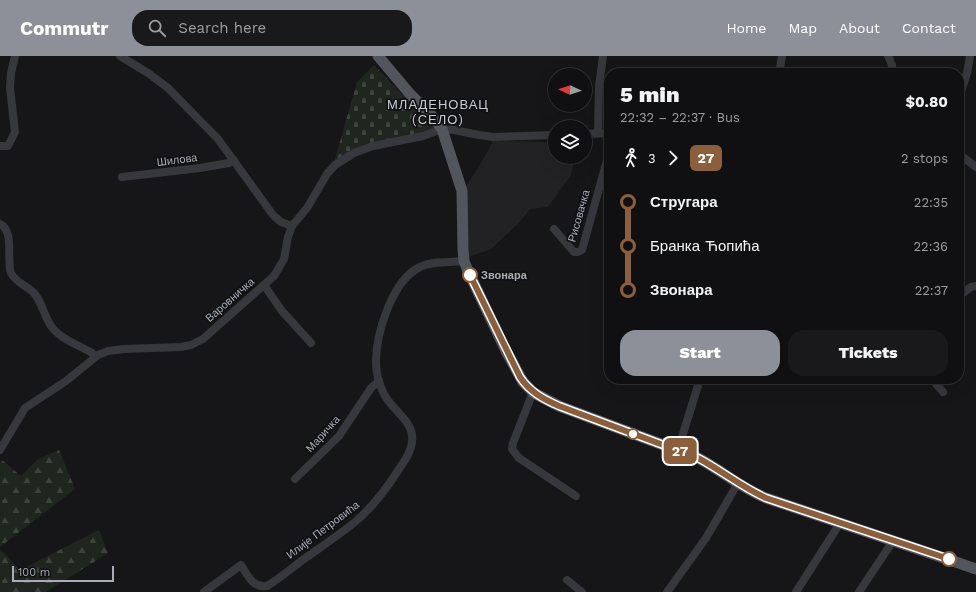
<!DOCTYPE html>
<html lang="en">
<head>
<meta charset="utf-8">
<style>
	:root { --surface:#101012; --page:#19191b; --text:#f1f3f6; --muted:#9c9d9f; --line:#303032; --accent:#8c9099 }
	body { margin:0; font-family:"Work Sans",sans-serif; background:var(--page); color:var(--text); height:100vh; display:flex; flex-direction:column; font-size:15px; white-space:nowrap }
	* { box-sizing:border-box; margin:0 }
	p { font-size:13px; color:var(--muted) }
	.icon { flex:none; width:22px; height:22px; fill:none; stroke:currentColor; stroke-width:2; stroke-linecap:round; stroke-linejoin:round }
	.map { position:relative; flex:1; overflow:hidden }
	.panel { position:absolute; left:604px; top:12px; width:360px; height:316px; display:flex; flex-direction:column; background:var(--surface); border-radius:16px; box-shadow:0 4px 16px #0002,0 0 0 1px var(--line) }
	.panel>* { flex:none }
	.badge { padding:0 8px; border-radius:6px; font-size:14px; line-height:26px }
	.needle { width:26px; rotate:273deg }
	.buttons { position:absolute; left:548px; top:12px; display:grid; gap:8px }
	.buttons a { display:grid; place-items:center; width:44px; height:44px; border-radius:50%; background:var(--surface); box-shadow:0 4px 16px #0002,0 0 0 1px var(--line); font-size:20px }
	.scale { position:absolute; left:12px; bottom:10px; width:102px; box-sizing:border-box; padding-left:4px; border:2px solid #a8adb8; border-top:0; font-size:11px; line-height:14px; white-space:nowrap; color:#a8adb8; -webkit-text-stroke:3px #111113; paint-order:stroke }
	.map>.badge { position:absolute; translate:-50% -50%; box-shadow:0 0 0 2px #fff }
	.legs { display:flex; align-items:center; gap:6px; height:44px; padding:0 16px; font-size:13px }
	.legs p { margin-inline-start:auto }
	.overview { display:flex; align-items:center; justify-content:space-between; height:68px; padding:0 16px }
	h1 { font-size:22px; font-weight:800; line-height:30px }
	.primary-button { display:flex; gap:8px; margin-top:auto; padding:8px 16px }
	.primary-button a { flex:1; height:46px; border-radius:16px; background:var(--accent); color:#fff; font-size:16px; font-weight:800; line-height:46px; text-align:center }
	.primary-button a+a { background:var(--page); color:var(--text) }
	ul { padding:0 16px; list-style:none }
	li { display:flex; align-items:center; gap:14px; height:44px; font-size:15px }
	li i { display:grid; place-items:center; width:6px; height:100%; margin:0 5px; background:currentColor }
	li i::after { content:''; width:10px; height:10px; margin:-5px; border:3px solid; border-radius:50%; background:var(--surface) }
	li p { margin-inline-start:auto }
	li:first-child i { background:linear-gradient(#0000 50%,currentColor 0) }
	li:last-child i { background:linear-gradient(currentColor 50%,#0000 0) }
	header { display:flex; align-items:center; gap:24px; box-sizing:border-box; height:56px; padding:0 20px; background:var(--accent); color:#fff }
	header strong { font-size:19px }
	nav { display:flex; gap:22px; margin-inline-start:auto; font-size:14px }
	.search { width:280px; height:36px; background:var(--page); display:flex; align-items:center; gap:10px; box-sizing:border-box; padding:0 14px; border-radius:16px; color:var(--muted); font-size:15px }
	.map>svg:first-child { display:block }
	.built { fill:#222225 }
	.forest { fill:url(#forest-firs) }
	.cemetery { fill:url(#cemetery-stones) }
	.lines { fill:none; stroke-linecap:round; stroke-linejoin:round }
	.minor { stroke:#37383d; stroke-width:8 }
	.major { stroke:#53555c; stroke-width:11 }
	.line-1-casing { stroke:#fff; stroke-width:9 }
	.line-1 { stroke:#8b5e3c; stroke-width:6 }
	.stop-1-dot { fill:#fff; stroke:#8b5e3c; stroke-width:2 }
	.labels { text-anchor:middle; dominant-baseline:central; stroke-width:3.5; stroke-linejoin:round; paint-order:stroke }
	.street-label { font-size:11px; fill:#a8adb8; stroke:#111113 }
	.stop-label { font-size:11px; font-weight:bold; fill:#a8adb8; stroke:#111113; text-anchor:start }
	.quarter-label { font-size:13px; letter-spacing:1px; fill:#c9ccd4; stroke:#111113 }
</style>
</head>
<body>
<header>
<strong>Commutr</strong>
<div class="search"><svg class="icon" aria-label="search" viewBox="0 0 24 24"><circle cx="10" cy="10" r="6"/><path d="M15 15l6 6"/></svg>Search here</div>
<nav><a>Home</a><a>Map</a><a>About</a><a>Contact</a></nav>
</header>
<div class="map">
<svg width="976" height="536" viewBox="0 0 976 536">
	<defs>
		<pattern id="forest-firs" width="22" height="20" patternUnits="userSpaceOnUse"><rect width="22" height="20" fill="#1e261f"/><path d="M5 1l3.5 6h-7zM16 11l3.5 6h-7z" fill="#3c433d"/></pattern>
		<pattern id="cemetery-stones" width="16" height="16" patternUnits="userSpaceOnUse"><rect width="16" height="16" fill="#1e261f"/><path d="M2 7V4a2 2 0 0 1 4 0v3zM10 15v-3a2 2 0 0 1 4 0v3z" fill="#3c433d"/></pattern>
	</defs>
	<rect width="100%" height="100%" fill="#161618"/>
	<path class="built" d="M493,85L555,86V101H575L571,119L548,151L530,153L519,167L491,193L469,201L465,131L479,111Z"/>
	<g class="forest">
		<path d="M59,394L75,433L0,491V406L2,404L21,420L38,403Z"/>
		<path d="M99,474L108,497L46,536H0V493L20,514Z"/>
	</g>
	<path class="cemetery" d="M374,9L434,72L410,80L383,84L358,92L333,110L357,26Z"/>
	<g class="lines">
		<g class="minor">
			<path d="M120,0L148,17L168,32L218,83L273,159L281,166L292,170"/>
			<path d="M888,0L892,9V17"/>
			<path d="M779,17L782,0"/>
			<path d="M959,42L967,17L970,0"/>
			<path d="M598,77L599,30L603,0"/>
			<path d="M585,78L609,77"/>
			<path d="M0,90H8L15,76L10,32L11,17L15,0"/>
			<path d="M959,98L976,111"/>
			<path d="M122,121L200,112L229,107L234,104"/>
			<path d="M0,168C15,175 6,204 11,217C15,226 27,230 34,237C42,246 44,260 51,270C60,283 79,289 92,297L95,301"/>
			<path d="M554,173L574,196H578L582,194L609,97"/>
			<path d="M264,229L282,255L311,287"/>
			<path d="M959,240L971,231L976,230"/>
			<path d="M932,323L943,336"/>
			<path d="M533,336L513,387L512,393L519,402L576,440"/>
			<path d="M0,394L25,352L66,325L98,299L108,295L124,293L181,291L191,289L203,283L274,220L284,203L288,181L292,170L307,152L327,118L335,109L354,97L373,90L423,80L442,73L454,74L479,79L493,81L555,79"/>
			<path d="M678,394L700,323"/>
			<path d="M295,423L339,380L371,332L379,325"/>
			<path d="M567,524L582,536"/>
			<path d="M204,536L241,509C247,518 253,533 267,530C280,522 292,512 304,503C321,491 339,479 355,466C373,451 387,432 399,413C405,404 411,396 412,386C415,365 392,355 384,338C379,328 376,317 376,306C376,278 392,224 420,211C434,204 450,207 464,205"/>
			<path d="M667,536L706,482L738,427"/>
			<path d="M796,536L840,467"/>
			<path d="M859,536L893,485"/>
		</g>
		<path class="major" d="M378,0L410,38L432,60L442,73L462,135L463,193L464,205L468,215L506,295L523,326L534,337L559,350L698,402C721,414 741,432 766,442L953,505L976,513"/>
	</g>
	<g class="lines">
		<g class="line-1-casing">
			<path id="line-1" d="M470,219L520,321C530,336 543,343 559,350L698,402C721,414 741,431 766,442L949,503"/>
		</g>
		<use href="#line-1" class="line-1"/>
	</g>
	<g class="stop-1-dot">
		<circle cx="470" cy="219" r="7"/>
		<circle cx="633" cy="378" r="5"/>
		<circle cx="949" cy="503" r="7"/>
	</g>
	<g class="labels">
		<g class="street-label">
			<text transform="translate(177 104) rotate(-7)">Шилова</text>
			<text transform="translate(579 160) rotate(-74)">Рисовачка</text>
			<text transform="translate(230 244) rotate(-41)">Варовничка</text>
			<text transform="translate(323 378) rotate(-48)">Маричка</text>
			<text transform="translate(323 474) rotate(-37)">Илије Петровића</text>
		</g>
		<g class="stop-label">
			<text x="481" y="219">Звонара</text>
		</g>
		<g class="quarter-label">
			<text x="438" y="48">МЛАДЕНОВАЦ<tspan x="438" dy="15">(СЕЛО)</tspan></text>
		</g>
	</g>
</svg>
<div class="buttons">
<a><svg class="needle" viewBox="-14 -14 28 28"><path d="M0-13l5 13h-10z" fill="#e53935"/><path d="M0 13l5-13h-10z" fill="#9c9d9f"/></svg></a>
<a><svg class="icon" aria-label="layers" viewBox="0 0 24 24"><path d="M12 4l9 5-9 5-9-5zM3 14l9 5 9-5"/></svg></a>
</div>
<div class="scale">100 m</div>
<b class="badge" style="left:680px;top:395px;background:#8b5e3c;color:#fff">27</b>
<section class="panel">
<div class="overview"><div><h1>5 min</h1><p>22:32 – 22:37 · Bus</p></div><b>$0.80</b></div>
<div class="legs"><svg class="icon" aria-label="walk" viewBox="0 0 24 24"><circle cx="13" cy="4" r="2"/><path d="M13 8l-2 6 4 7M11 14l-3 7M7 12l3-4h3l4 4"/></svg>3<svg class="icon" aria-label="forward" viewBox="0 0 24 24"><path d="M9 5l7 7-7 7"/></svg><b class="badge" style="background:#8b5e3c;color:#fff">27</b><p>2 stops</p></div>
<ul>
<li><i style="color:#8b5e3c"></i><b>Стругара</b><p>22:35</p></li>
<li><i style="color:#8b5e3c"></i><span>Бранка Ћопића</span><p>22:36</p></li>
<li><i style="color:#8b5e3c"></i><b>Звонара</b><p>22:37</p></li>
</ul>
<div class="primary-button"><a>Start</a><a>Tickets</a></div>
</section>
</div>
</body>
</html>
